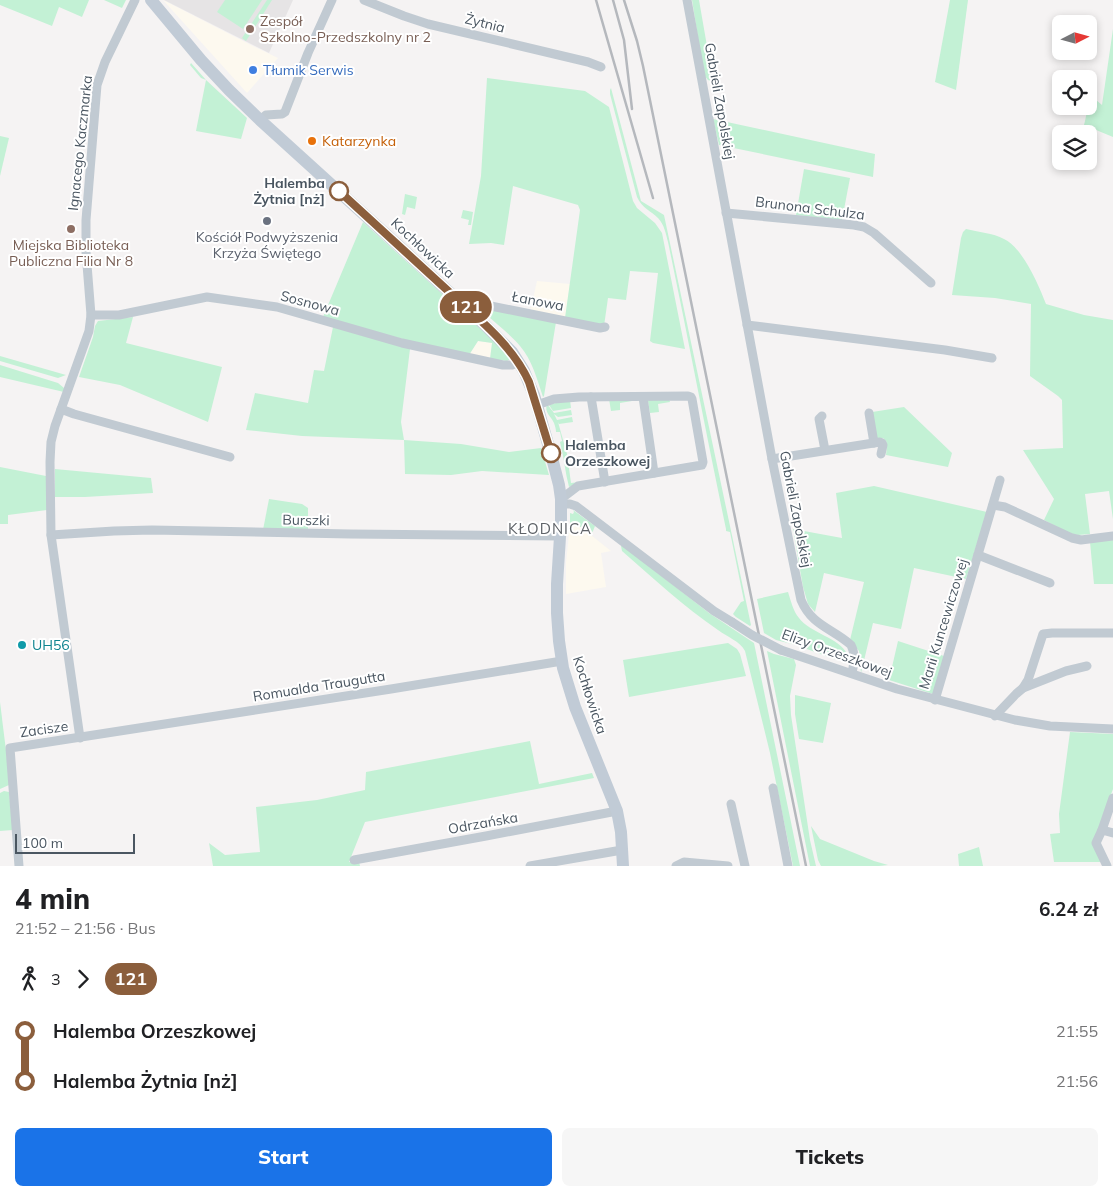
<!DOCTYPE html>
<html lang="en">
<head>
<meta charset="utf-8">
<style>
	:root { --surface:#fff; --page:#f6f6f6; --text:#202124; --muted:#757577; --accent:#1a73e8 }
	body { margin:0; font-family:Mulish,sans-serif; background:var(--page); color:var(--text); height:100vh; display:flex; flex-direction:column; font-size:19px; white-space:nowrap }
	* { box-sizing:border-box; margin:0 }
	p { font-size:16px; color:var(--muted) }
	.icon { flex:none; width:28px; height:28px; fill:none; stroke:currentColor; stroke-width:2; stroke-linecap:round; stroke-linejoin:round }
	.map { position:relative; height:866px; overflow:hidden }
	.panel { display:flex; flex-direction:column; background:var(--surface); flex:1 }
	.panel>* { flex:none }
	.badge { padding:0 10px; border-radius:16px; font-size:18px; line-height:32px }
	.needle { width:32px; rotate:84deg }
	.controls { position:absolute; left:1052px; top:15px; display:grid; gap:10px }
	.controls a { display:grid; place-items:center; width:45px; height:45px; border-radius:8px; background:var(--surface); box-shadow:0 2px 8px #0003; font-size:25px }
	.scale { position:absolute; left:15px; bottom:12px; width:120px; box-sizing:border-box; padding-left:5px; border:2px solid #4a5661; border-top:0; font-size:14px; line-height:18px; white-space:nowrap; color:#4a5661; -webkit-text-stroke:4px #fff; paint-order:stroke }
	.map>.badge { position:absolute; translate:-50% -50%; box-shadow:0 0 0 2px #fff }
	.legs { display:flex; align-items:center; gap:8px; height:55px; padding:0 15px; font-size:16px }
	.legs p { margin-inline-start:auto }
	.headline { display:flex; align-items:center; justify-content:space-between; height:85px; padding:0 15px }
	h1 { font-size:28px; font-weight:800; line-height:38px }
	.cta { display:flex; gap:10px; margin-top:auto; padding:10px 15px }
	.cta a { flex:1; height:58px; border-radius:8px; background:var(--accent); color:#fff; font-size:20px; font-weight:800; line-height:58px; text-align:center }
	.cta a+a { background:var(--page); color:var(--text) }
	ul { padding:0 15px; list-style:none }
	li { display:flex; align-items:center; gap:18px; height:50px; font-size:19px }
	li i { display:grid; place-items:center; width:8px; height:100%; margin:0 6px; background:currentColor }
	li i::after { content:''; width:12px; height:12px; margin:-6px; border:4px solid; border-radius:50%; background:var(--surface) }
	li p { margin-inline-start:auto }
	li:first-child i { background:linear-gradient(#0000 50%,currentColor 0) }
	li:last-child i { background:linear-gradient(currentColor 50%,#0000 0) }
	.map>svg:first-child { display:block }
	.commercial { fill:#fdf9ef }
	.education { fill:#e6e4e5 }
	.green { fill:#c3f1d5 }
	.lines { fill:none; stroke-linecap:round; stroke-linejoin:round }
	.street { stroke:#c1cad2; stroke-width:9 }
	.secondary { stroke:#c1cbd6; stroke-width:12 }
	.rail { stroke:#b5b8bd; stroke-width:2.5 }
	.street-bridge { stroke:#c1cad2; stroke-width:9 }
	.line-1-casing { stroke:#fff; stroke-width:11 }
	.line-1 { stroke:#8b5e3c; stroke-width:8 }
	.education-dot { fill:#8d6e63; stroke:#fff; stroke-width:2 }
	.shop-dot { fill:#3f7fe0; stroke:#fff; stroke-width:2 }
	.food-dot { fill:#e8710a; stroke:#fff; stroke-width:2 }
	.stop-1-dot { fill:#fff; stroke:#8b5e3c; stroke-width:2.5 }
	.worship-dot { fill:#6b7280; stroke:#fff; stroke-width:2 }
	.culture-dot { fill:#0f9aa8; stroke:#fff; stroke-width:2 }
	.labels { text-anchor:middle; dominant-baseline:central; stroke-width:4; stroke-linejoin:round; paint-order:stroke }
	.education-label { font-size:14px; fill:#785e54; stroke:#fff; text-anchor:start }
	.street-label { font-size:14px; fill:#4a5661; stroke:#fff }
	.shop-label { font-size:14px; fill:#366cbe; stroke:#fff; text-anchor:start }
	.food-label { font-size:14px; fill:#c56008; stroke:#fff; text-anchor:start }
	.stop-label { font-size:14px; font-weight:bold; fill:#4a5661; stroke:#fff; text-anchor:end }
	.worship-label { font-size:14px; fill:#5b616d; stroke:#fff }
	.culture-label { font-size:14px; fill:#0d838f; stroke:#fff; text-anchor:start }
	.neighbourhood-label { font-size:15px; letter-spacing:1px; fill:#5f6368; stroke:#fff }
</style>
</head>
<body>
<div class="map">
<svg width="1113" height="866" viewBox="0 0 1113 866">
	<rect width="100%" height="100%" fill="#f5f3f3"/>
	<g class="commercial">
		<path d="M163,0L249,44L278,58L247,93Z"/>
		<path d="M537,281L570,284L565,318L530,312Z"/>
		<path d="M478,341L492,343L490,359L469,355Z"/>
		<path d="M576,523L611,551L601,553L606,587L566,594V563L570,524Z"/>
	</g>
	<path class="education" d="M164,0H293L269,53Z"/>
	<g class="green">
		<path d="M0,0H89L82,17L59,7L52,26L0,5Z"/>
		<path d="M104,0H126L122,8Z"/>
		<path d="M225,0H262L243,29L217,12Z"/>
		<path d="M267,0H272L246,41L242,38Z"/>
		<path d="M692,0H699L712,75L715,83L708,80L704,75Z"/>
		<path d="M950,0H968L956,90L935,82Z"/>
		<path d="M1113,29V137L1084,125C1087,116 1086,104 1096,100L1102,105Z"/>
		<path d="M191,63L206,80L247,118L241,139L196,131L206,80L201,78L190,65Z"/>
		<path d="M487,78L585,91L609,107L633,201L637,208L655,223L662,233L685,349L653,343L650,341L658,273L630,271L626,300L608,298L604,326L565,318L580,210L578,205L513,186L504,245L491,243L469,244L481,176Z"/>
		<path d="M611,88L641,201L664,215L751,625L750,626L736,617L733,614L741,602L744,601L730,532L726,531V529C706,434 688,337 668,242C666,234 664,224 658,218C651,211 642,208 637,197L610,94V90Z"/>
		<path d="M713,119L875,154L873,177L719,145Z"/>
		<path d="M0,136L9,138L0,176Z"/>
		<path d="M804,169L850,178L842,220L796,215Z"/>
		<path d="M405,194L417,197L415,209L407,207L405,215L402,214Z"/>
		<path d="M463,210L473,212L471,225H468L469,220L461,218Z"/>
		<path d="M363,222L507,353L509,356V360L507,361L490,359L492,343L478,341L469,355L402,339L323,317Z"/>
		<path d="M966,229C978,232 993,233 1004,239C1023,248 1039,286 1046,304L1084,315L1113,320V519L1109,491L1085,494L1090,534L1078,535L1071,534L1044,520L1054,499L1023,450L1063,448L1062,400L1058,396L1030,376L1031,304L995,298L952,295L961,238L963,232Z"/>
		<path d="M489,308L556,322L544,396L543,397C537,379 532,360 520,346C510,334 496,324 485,313L483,310Z"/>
		<path d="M133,317L126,343L222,367L208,422L120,385L79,377L93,337L95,326L98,321Z"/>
		<path d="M333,327L410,349L401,422L404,440L461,444L509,452L541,448L549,475L482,471L451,475L405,474L404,440L302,436L246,430L255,393L308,403L314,370L324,371Z"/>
		<path d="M0,356L66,375L58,378L0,361Z"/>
		<path d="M0,365L58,383L64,388V392L0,377Z"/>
		<path d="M609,399L632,401L620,403V410L611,411Z"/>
		<path d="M649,399H669L670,402L658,404L659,412L650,413L648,401Z"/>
		<path d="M566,400H570L571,408L553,411L549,405Z"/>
		<path d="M547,404L554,413L571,410L572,415L558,417L554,414L557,420L572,417L573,422L559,424L558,422L567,454L571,483L580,482L569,487C565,472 564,457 560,442L562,441L560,432H556C556,429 555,426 554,423C551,416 544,413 547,404Z"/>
		<path d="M904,407L952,453L948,467L886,455L887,445L886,441L883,438L876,439L872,412Z"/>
		<path d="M0,467L46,476L47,510L8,515V524H0Z"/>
		<path d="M55,469L151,478L153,493L85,497H55Z"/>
		<path d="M874,486L987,512L966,579L914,568L901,629L873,623L861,673L859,651L850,640L864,582L824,573L815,612L808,604L803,587L793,529L842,538L836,493Z"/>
		<path d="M269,499L302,504L308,508V530H263Z"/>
		<path d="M573,510L595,526L593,531L590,535L576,523L570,524V513L573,514L574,512Z"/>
		<path d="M1113,539V584H1094L1090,542Z"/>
		<path d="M622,545L709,613L754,643L800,866H793L770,753L745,651C740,641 727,637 718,630C684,607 653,578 622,551L621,546Z"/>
		<path d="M788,592C791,601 793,611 799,618C810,633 840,638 847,654L846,657L842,660L834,659L796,645L776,640L764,633L757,599Z"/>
		<path d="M898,641L944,656L933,694L889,680Z"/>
		<path d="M728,643L737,649L740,654L746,676L629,697L623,660Z"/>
		<path d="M767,651L774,654L794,659L796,665L790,696L791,715L810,840L816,866H810Z"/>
		<path d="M795,695L831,703L823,743L799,739L795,714Z"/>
		<path d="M0,702L10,783L9,785L0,789Z"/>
		<path d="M1070,732L1113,734V789L1093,844L1101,862H1054L1050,834L1060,833L1059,814Z"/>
		<path d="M530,741L539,784L592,773L594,778L365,822L349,862H359L360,866H213L209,843L225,855L260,852L256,807L317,800L365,790L366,772Z"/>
		<path d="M4,791L9,792L13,830L0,831V793Z"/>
		<path d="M811,826L820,839L874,861L888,865L879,866H821L818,860Z"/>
		<path d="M979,847L983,866H959L958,854Z"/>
	</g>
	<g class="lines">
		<g class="street">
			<path d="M364,0L404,16L428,24L588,62L601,67"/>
			<path d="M687,0L772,459L801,600C812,626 832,628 851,645C856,655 854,663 852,673"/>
			<path d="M260,120L266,115L282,114L285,112L308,53L332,0"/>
			<path d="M726,213L854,225L864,227L874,233L931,283"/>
			<path d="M468,309L476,303L600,328L605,327"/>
			<path d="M91,315H119L207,297L277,307L402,343L503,365H512L519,362"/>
			<path d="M747,325L945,350L992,358"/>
			<path d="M591,397L605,482"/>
			<path d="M643,397L654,473"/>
			<path d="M537,405L554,399L579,397L688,396L691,397L692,399L703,462L702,465L578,486L561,499"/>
			<path d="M61,409L74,414L230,457"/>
			<path d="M869,413L874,443"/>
			<path d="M822,416L819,419L825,450"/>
			<path d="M772,459L880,442L882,443L883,445L881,454"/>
			<path d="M561,504H570L576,506L714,611L732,622"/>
			<path d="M993,505L1005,507L1072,538L1081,540L1113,536"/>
			<path d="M51,535L114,531L152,530L350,534L560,536"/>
			<path d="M978,555L1050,583"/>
			<path d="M781,650L897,689L1015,720L1050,726L1113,729"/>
			<path d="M1023,688L1028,680L1043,634L1052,633H1113"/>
			<path d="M935,700L1000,480"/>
			<path d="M995,716L1016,694L1023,688L1066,671L1087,666"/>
			<path d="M80,738L51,535L50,462L51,442L55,426L89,331L91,315L86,252V220L97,85L105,62L135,0"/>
			<path d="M773,788L788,866"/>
			<path d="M731,804L745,866"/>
			<path d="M1102,830L1113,833"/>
			<path d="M354,860L486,836L617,811"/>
			<path d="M19,866L10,748L391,689L562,661"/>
			<path d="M530,866L622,850"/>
			<path d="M676,866L684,862L728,866"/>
			<path d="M1107,866L1096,843L1102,830L1113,798"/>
		</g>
		<path class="secondary" d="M151,0L201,60L229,90L260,120L400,247L486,326L512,352L524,371L534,395L552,458L559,485L561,499V521L557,584V613L559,641L563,668L575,707L617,811L621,832L623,866"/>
		<g class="rail">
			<path d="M596,0L653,198"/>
			<path d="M613,0L624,40L632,109"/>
			<path d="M624,0L637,41L643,66L806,866"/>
		</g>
		<path class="street-bridge" d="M732,622L752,635L781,650"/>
	</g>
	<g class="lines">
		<g class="line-1-casing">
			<path id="line-1" d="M339,191C374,223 410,256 446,289C476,317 512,344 529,382L551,453"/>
		</g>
		<use href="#line-1" class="line-1"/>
	</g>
	<g class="education-dot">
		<circle cx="250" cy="29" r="5"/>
		<circle cx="71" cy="229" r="5"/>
	</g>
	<circle class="shop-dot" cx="253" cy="70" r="5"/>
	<circle class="food-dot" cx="312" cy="141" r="5"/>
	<g class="stop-1-dot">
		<circle cx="339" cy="191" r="9"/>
		<circle cx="551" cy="453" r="9"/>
	</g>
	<circle class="worship-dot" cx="267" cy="221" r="5"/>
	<circle class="culture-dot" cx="22" cy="645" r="5"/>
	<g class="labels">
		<g class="education-label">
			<text x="260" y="21">Zespół<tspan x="260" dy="16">Szkolno-Przedszkolny nr 2</tspan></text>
			<text x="71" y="245" text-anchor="middle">Miejska Biblioteka<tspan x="71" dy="16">Publiczna Filia Nr 8</tspan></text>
		</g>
		<g class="street-label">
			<text transform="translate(485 23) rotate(14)">Żytnia</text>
			<text transform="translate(720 101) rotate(80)">Gabrieli Zapolskiej</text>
			<text transform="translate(80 143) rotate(-84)">Ignacego Kaczmarka</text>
			<text transform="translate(810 208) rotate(7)">Brunona Schulza</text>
			<text transform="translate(423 248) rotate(43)">Kochłowicka</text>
			<text transform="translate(538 301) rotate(11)">Łanowa</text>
			<text transform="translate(310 303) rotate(15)">Sosnowa</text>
			<text transform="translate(796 509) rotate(79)">Gabrieli Zapolskiej</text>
			<text transform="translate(306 520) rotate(1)">Burszki</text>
			<text transform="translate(943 624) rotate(-73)">Marii Kuncewiczowej</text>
			<text transform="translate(837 653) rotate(20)">Elizy Orzeszkowej</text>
			<text transform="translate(319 686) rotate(-9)">Romualda Traugutta</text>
			<text transform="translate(590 695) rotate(72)">Kochłowicka</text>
			<text transform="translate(44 729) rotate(-8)">Zacisze</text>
			<text transform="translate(483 823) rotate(-10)">Odrzańska</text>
		</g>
		<g class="shop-label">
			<text x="263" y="70">Tłumik Serwis</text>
		</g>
		<g class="food-label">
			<text x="322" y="141">Katarzynka</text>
		</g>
		<g class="stop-label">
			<text x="325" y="183">Halemba<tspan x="325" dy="16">Żytnia [nż]</tspan></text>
			<text x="565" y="445" text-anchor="start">Halemba<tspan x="565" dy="16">Orzeszkowej</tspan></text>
		</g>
		<g class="worship-label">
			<text x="267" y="237">Kościół Podwyższenia<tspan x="267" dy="16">Krzyża Świętego</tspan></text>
		</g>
		<g class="culture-label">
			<text x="32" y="645">UH56</text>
		</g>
		<g class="neighbourhood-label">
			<text x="550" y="528">KŁODNICA</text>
		</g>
	</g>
</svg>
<div class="controls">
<a><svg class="needle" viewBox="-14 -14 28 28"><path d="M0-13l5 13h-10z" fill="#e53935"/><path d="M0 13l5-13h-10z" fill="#757577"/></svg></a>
<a><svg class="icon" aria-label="locate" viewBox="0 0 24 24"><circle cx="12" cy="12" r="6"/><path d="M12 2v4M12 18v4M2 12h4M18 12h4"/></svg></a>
<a><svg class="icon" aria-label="layers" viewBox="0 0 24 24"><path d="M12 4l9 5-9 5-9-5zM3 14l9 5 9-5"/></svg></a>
</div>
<div class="scale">100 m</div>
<b class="badge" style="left:466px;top:307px;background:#8b5e3c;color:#fff">121</b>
</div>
<section class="panel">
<div class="headline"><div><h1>4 min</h1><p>21:52 – 21:56 · Bus</p></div><b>6.24 zł</b></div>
<div class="legs"><svg class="icon" aria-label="walk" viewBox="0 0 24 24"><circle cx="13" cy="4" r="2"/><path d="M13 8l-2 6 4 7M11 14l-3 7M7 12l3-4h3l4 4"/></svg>3<svg class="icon" aria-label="forward" viewBox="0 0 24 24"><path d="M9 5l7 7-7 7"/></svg><b class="badge" style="background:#8b5e3c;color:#fff">121</b></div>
<ul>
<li><i style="color:#8b5e3c"></i><b>Halemba Orzeszkowej</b><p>21:55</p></li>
<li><i style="color:#8b5e3c"></i><b>Halemba Żytnia [nż]</b><p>21:56</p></li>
</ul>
<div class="cta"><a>Start</a><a>Tickets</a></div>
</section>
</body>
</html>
